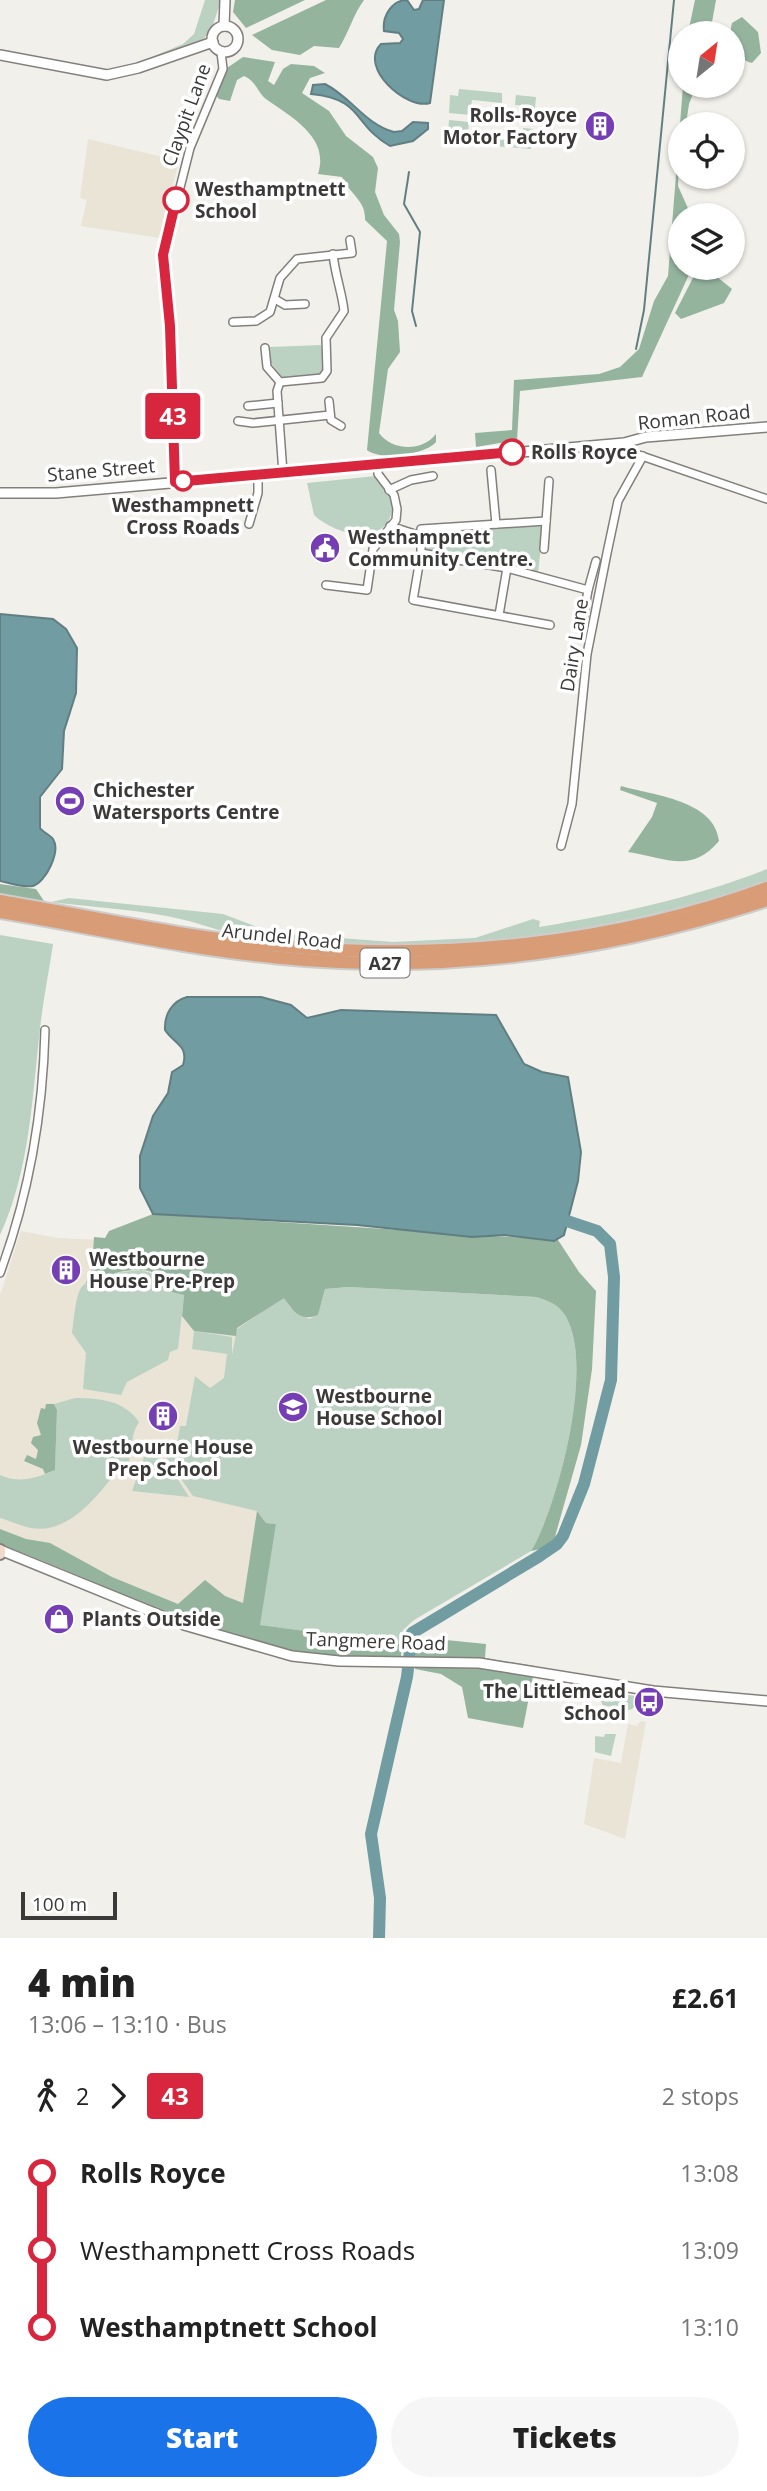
<!DOCTYPE html>
<html lang="en">
<head>
<meta charset="utf-8">
<style>
	:root { --surface:#fff; --page:#f6f6f6; --text:#222; --muted:#767676; --accent:#1a73e8 }
	body { margin:0; font-family:"Open Sans",sans-serif; background:var(--page); color:var(--text); height:100vh; display:flex; flex-direction:column; font-size:26px; white-space:nowrap }
	* { box-sizing:border-box; margin:0 }
	p { font-size:23px; color:var(--muted) }
	.icon { flex:none; width:38px; height:38px; fill:none; stroke:currentColor; stroke-width:2; stroke-linecap:round; stroke-linejoin:round }
	.map { position:relative; height:1938px; overflow:hidden }
	.details { display:flex; flex-direction:column; background:var(--surface); flex:1 }
	.details>* { flex:none }
	.badge { padding:0 14px; border-radius:5px; font-size:24px; line-height:46px }
	.needle { width:46px; rotate:30deg }
	.fabs { position:absolute; left:668px; top:21px; display:grid; gap:14px }
	.fabs a { display:grid; place-items:center; width:77px; height:77px; border-radius:50%; background:var(--surface); box-shadow:0 2px 5px #0004; font-size:35px }
	.scale { position:absolute; left:21px; bottom:18px; width:96px; box-sizing:border-box; padding-left:7px; border:4px solid #3b3a38; border-top:0; font-size:19px; line-height:24px; white-space:nowrap; color:#3b3a38; -webkit-text-stroke:5px #fff; paint-order:stroke }
	.map>.badge { position:absolute; translate:-50% -50%; box-shadow:0 0 0 4px #fff }
	.legs { display:flex; align-items:center; gap:10px; height:77px; padding:0 28px; font-size:23px }
	.legs p { margin-inline-start:auto }
	.summary { display:flex; align-items:center; justify-content:space-between; height:119px; padding:0 28px }
	h1 { font-size:38px; font-weight:800; line-height:52px }
	.cta { display:flex; gap:14px; margin-top:auto; padding:14px 28px }
	.cta a { flex:1; height:80px; border-radius:42px; background:var(--accent); color:#fff; font-size:28px; font-weight:800; line-height:80px; text-align:center }
	.cta a+a { background:var(--page); color:var(--text) }
	ul { padding:0 28px; list-style:none }
	li { display:flex; align-items:center; gap:24px; height:77px; font-size:26px }
	li i { display:grid; place-items:center; width:10px; height:100%; margin:0 9px; background:currentColor }
	li i::after { content:''; width:18px; height:18px; margin:-9px; border:5px solid; border-radius:50%; background:var(--surface) }
	li p { margin-inline-start:auto }
	li:first-child i { background:linear-gradient(#0000 50%,currentColor 0) }
	li:last-child i { background:linear-gradient(currentColor 50%,#0000 0) }
	.map>svg:first-child { display:block }
	.built { fill:#eae4d7 }
	.green { fill:#bbd2c2 }
	.forest { fill:#94b49e }
	.water { fill:#719ca1; stroke:#617f82; stroke-width:2 }
	.lines { fill:none; stroke-linecap:round; stroke-linejoin:round }
	.stream { stroke:#617f82; stroke-width:2 }
	.river { stroke:#719ca1; stroke-width:12 }
	.minor-casing { stroke:#83807b; stroke-width:10 }
	.tertiary-casing { stroke:#83807b; stroke-width:12 }
	.secondary-casing { stroke:#83807b; stroke-width:14 }
	.trunk-casing { stroke:#cccccb; stroke-width:16 }
	.minor { stroke:#fff; stroke-width:7 }
	.tertiary { stroke:#fff; stroke-width:9 }
	.secondary { stroke:#f0dacb; stroke-width:10 }
	.trunk { stroke:#d89c76; stroke-width:12 }
	.line-1-casing { stroke:#fff; stroke-width:16 }
	.line-1 { stroke:#d7263d; stroke-width:10 }
	.stop-1-dot { fill:#fff; stroke:#d7263d; stroke-width:3.5 }
	.labels { text-anchor:middle; dominant-baseline:central; stroke-width:7; stroke-linejoin:round; paint-order:stroke }
	.shield { fill:#fff; stroke:#767574; stroke-width:2 }
	.shield-label { font-size:18px; font-weight:bold; fill:#3b3a38 }
	.street-label { font-size:19px; fill:#3b3a38; stroke:#fff }
	.poi-label { font-size:19px; font-weight:bold; fill:#3b3a38; stroke:#fff; text-anchor:start }
	.stop-label { font-size:19px; font-weight:bold; fill:#3b3a38; stroke:#fff; text-anchor:start }
</style>
</head>
<body>
<div class="map">
<svg width="767" height="1938" viewBox="0 0 767 1938">
	<rect width="100%" height="100%" fill="#f2f0ea"/>
	<g class="built">
		<path d="M88,139L179,161L159,238L81,226L87,200L80,198Z"/>
		<path d="M21,1231L58,1238L152,1242L592,1369L581,1445L554,1540L546,1548L531,1551L414,1620L403,1630L401,1657L196,1625L0,1545V1295Z"/>
		<path d="M641,1721L646,1722L625,1839L584,1824L594,1758L621,1763L628,1724L637,1726Z"/>
	</g>
	<g class="green">
		<path d="M205,0H221L213,25L204,39L126,68L183,44L194,34Z"/>
		<path d="M459,89L502,93V103L472,100L470,115L449,113L450,95L458,96Z"/>
		<path d="M516,95L536,97L534,119L526,118L527,106L515,105Z"/>
		<path d="M449,120L469,122L467,144L447,142Z"/>
		<path d="M523,128L533,129L531,149L470,144L471,137L522,142Z"/>
		<path d="M321,345L325,366L317,376L284,380L271,363L270,347Z"/>
		<path d="M376,476L393,501C393,549 337,537 314,515L307,483Z"/>
		<path d="M544,523L538,572L423,551V531Z"/>
		<path d="M767,869V882C618,930 463,955 307,943C283,942 255,941 233,934C210,928 190,920 166,916C129,909 89,907 51,902L69,898L223,914L273,933L393,942L475,938L533,919L540,921L539,927C617,914 693,898 767,869Z"/>
		<path d="M0,935L53,944C49,972 43,1000 40,1029C32,1098 30,1170 0,1235Z"/>
		<path d="M141,1270L162,1277C165,1287 174,1293 184,1295L178,1349L170,1352L168,1360L127,1382L121,1395L83,1389L86,1353L72,1333C74,1320 75,1298 81,1288C91,1274 125,1272 141,1270Z"/>
		<path d="M348,1287L536,1297C545,1300 554,1302 560,1309C600,1350 558,1507 531,1551L414,1620L403,1630L402,1644L259,1625L276,1524L266,1523L257,1511L193,1496L165,1456H175L180,1426H186L195,1376L210,1388L224,1378L227,1354L192,1349L194,1331L232,1337V1355L237,1329L284,1297L290,1307L309,1319L318,1315L325,1289Z"/>
		<path d="M75,1398C99,1398 124,1400 139,1422C128,1439 135,1455 124,1471L118,1470C98,1495 69,1535 31,1528C21,1526 10,1521 0,1518V1475C19,1484 37,1478 55,1470L57,1410L54,1404Z"/>
		<path d="M144,1457L165,1459L189,1497L132,1491Z"/>
		<path d="M597,1690L635,1696L639,1701L632,1709L622,1712L614,1707L603,1706Z"/>
		<path d="M605,1734H616L611,1756L595,1752V1736L604,1737Z"/>
	</g>
	<g class="forest">
		<path d="M235,0H305L246,28L233,12Z"/>
		<path d="M326,0H364C353,15 349,32 339,48L314,46L300,55L272,50L252,35Z"/>
		<path d="M695,0H716L710,33H688Z"/>
		<path d="M742,17L758,32L761,53L752,63C733,58 728,37 732,23Z"/>
		<path d="M243,57L275,62L268,81L274,85L283,69L291,64L314,66L325,73L310,78L302,93L329,111L346,136L373,157L378,168L375,192L384,215L399,234L400,242L394,310L398,321L400,352L388,369L379,433C392,451 422,452 436,434V442C425,455 380,461 367,450L387,241L365,220C366,200 350,195 342,177L318,174C330,137 291,117 266,99C258,93 256,81 244,76L237,80L230,101L219,99L216,95L227,68Z"/>
		<path d="M683,86H696L689,104L686,124H681L678,186L691,215H681V268H692L642,377L520,391L517,440L476,447L475,433L512,430L514,380L599,374L620,367L639,349L654,301L668,276Z"/>
		<path d="M698,268H706L732,289L724,303L681,319L675,313Z"/>
		<path d="M621,786C652,795 715,800 719,841C691,874 666,858 628,852L652,817L657,803L620,790Z"/>
		<path d="M0,884L36,889L44,901L0,895Z"/>
		<path d="M153,1214L558,1240L579,1272L596,1291L592,1369L581,1445L554,1540L546,1548L531,1551C558,1507 600,1350 560,1309C553,1302 545,1300 536,1297L348,1287L325,1289L318,1315C300,1322 293,1311 284,1298L237,1328L236,1336L194,1331L182,1316L184,1295L172,1292C166,1287 164,1279 158,1275C139,1262 105,1276 86,1283L92,1267L94,1237L105,1238L109,1231Z"/>
		<path d="M46,1404H54L57,1410L55,1470L45,1474L43,1469L24,1461L27,1455L36,1459L38,1450L31,1443L33,1437L41,1435L37,1423L41,1408L45,1409Z"/>
		<path d="M257,1511L266,1523L276,1524L260,1625L402,1644L401,1657C380,1657 358,1659 337,1657C216,1647 112,1584 0,1545V1529L26,1539L50,1543L112,1577L178,1604L205,1580L225,1596L243,1603Z"/>
		<path d="M416,1637L486,1644L485,1658L535,1666L523,1728L468,1718L462,1687L441,1674L415,1669Z"/>
	</g>
	<g class="water">
		<path d="M407,0L414,10L419,9L423,0H444L430,103C406,110 358,67 381,44L400,43L403,39L399,33L384,31C382,16 392,0 407,0Z"/>
		<path d="M325,84C351,97 366,125 394,132L402,131L413,122L428,123V129L413,141L390,146C352,124 364,99 311,94L313,85Z"/>
		<path d="M0,614L53,619L66,629L77,648L76,693L64,731L62,769L40,797V828C43,832 50,835 53,839C61,851 46,882 33,886C23,888 10,883 0,881Z"/>
		<path d="M261,997L291,1005L307,1018L341,1010L496,1015L524,1064L542,1072L568,1077L581,1152L578,1181L564,1235L554,1241L504,1235L472,1237L357,1225L153,1214L140,1188V1156L153,1116L168,1093L172,1072L183,1065C189,1045 174,1044 165,1030C164,1015 172,1001 187,997Z"/>
	</g>
	<g class="lines">
		<g class="stream">
			<path d="M409,172L404,204L420,232L412,311L416,326"/>
			<path d="M636,349L644,310L674,0"/>
		</g>
		<path class="river" d="M379,1938L380,1898L371,1834L407,1677L412,1633L538,1557L557,1544L563,1536L584,1484L611,1380L614,1277L610,1244L597,1231L567,1221"/>
		<g class="minor-casing">
			<g id="minor">
				<path d="M275,299L285,305L305,304"/>
				<path d="M233,322L256,321L270,312L280,278L297,259L352,253L350,240"/>
				<path d="M265,348L267,367L280,382"/>
				<path d="M280,382L322,378L327,371L326,338L344,311C342,292 335,275 333,254"/>
				<path d="M280,382L277,391L283,473"/>
				<path d="M329,401L331,420L341,426"/>
				<path d="M248,406L278,403"/>
				<path d="M238,421L253,423L330,415"/>
				<path d="M624,443L636,454L767,499"/>
				<path d="M491,470L496,524"/>
				<path d="M175,482L170,326L163,255L190,148L223,69L221,52"/>
				<path d="M389,490L411,480L433,476"/>
				<path d="M546,521L421,529V553L413,600L550,625"/>
				<path d="M249,524L258,493V476"/>
				<path d="M390,526L421,536"/>
				<path d="M544,549L549,481"/>
				<path d="M421,553L464,561"/>
				<path d="M483,564L507,568"/>
				<path d="M326,585L367,590L373,549L396,520L397,509L394,495L378,474V464"/>
				<path d="M499,615L507,568L588,590L596,561"/>
				<path d="M583,620L588,590"/>
				<path d="M561,846L572,804L587,654L607,553L618,501L643,456"/>
				<path d="M0,1273C29,1195 43,1113 45,1030"/>
			</g>
		</g>
		<g class="tertiary-casing">
			<g id="tertiary">
				<path d="M224,26L225,0"/>
				<circle cx="225" cy="39" r="13"/>
				<path d="M0,55L107,75L138,68L213,42"/>
				<path d="M0,493H56L624,443L646,437L767,427"/>
				<path d="M0,1550L184,1625L292,1656L339,1661L479,1663L653,1691L767,1701"/>
			</g>
		</g>
		<g class="secondary-casing">
			<path id="secondary" d="M0,1550V1554"/>
		</g>
		<g class="trunk-casing">
			<g id="trunk">
				<path d="M0,901C93,917 188,938 282,946C444,961 614,944 767,888"/>
				<path d="M0,912C94,928 188,949 282,958C446,974 611,951 767,900"/>
			</g>
		</g>
		<use href="#minor" class="minor"/>
		<use href="#tertiary" class="tertiary"/>
		<use href="#secondary" class="secondary"/>
		<use href="#trunk" class="trunk"/>
	</g>
	<g class="lines">
		<g class="line-1-casing">
			<path id="line-1" d="M176,200L163,255L170,326L175,482L512,452"/>
		</g>
		<use href="#line-1" class="line-1"/>
	</g>
	<defs>
		<g id="building-disc" transform="scale(1.575)"><circle r="9.5" fill="#763eb4" stroke="#fff"/><path d="M-4-6H4V6H1V3H-1V6H-4ZM-2.5-4.3h1.7v1.8h-1.7ZM.8-4.3h1.7v1.8H.8ZM-2.5-1h1.7V.8h-1.7ZM.8-1h1.7V.8H.8Z" fill="#fff"/></g>
		<g id="civic-disc" transform="scale(1.575)"><circle r="9.5" fill="#763eb4" stroke="#fff"/><path d="M-.6-6.5H3V-4.5H.6V-3L4-1V1h2V6H-6V1h2V-1L-.6-3ZM-1.2 2.5V6h2.4V2.5Z" fill="#fff"/></g>
		<g id="stadium-disc" transform="scale(1.575)"><circle r="9.5" fill="#763eb4" stroke="#fff"/><path d="M0-5a6.5 5 0 1 0 0 10a6.5 5 0 1 0 0-10ZM-3.5-1.8h7v3.6h-7Z" fill="#fff"/></g>
		<g id="school-disc" transform="scale(1.575)"><circle r="9.5" fill="#763eb4" stroke="#fff"/><path d="M0-5L7-2L0 1L-7-2ZM-4 1L0 2.5L4 1V4Q0 6-4 4Z" fill="#fff"/></g>
		<g id="shop-disc" transform="scale(1.575)"><circle r="9.5" fill="#763eb4" stroke="#fff"/><path d="M-5-2.5h2.3a2.7 3.5 0 0 1 5.4 0H5L5.5 6h-11ZM-1.5-2.5h3a1.5 2.3 0 0 0-3 0Z" fill="#fff"/></g>
		<g id="bus-disc" transform="scale(1.575)"><circle r="9.5" fill="#763eb4" stroke="#fff"/><path d="M-5-6H5V4H4V6H2V4H-2V6H-4V4H-5ZM-3.5-4V0h7V-4ZM-3.5 1.2v1.5H-2V1.2ZM2 1.2v1.5H3.5V1.2Z" fill="#fff"/></g>
	</defs>
	<g fill-rule="evenodd">
		<use href="#building-disc" x="600" y="126"/>
		<use href="#civic-disc" x="325" y="548"/>
		<use href="#stadium-disc" x="70" y="801"/>
		<use href="#building-disc" x="66" y="1270"/>
		<use href="#school-disc" x="293" y="1407"/>
		<use href="#building-disc" x="163" y="1416"/>
		<use href="#shop-disc" x="59" y="1619"/>
		<use href="#bus-disc" x="649" y="1702"/>
	</g>
	<g class="stop-1-dot">
		<circle cx="176" cy="200" r="12"/>
		<circle cx="512" cy="452" r="12"/>
		<circle cx="183" cy="481" r="9"/>
	</g>
	<g class="labels">
		<rect class="shield" x="360.5" y="948.5" width="49" height="29" rx="5"/>
		<g class="shield-label">
			<text x="385" y="963">A27</text>
		</g>
		<g class="street-label">
			<text transform="translate(186 115) rotate(-70)">Claypit Lane</text>
			<text transform="translate(694 417) rotate(-6)">Roman Road</text>
			<text transform="translate(101 470) rotate(-5)">Stane Street</text>
			<text transform="translate(574 645) rotate(-81)">Dairy Lane</text>
			<text transform="translate(282 936) rotate(6)">Arundel Road</text>
			<text transform="translate(376 1641) rotate(2)">Tangmere Road</text>
		</g>
		<g class="poi-label">
			<text x="577" y="115" text-anchor="end">Rolls-Royce<tspan x="577" dy="22">Motor Factory</tspan></text>
			<text x="348" y="537">Westhampnett<tspan x="348" dy="22">Community Centre.</tspan></text>
			<text x="93" y="790">Chichester<tspan x="93" dy="22">Watersports Centre</tspan></text>
			<text x="89" y="1259">Westbourne<tspan x="89" dy="22">House Pre-Prep</tspan></text>
			<text x="316" y="1396">Westbourne<tspan x="316" dy="22">House School</tspan></text>
			<text x="163" y="1447" text-anchor="middle">Westbourne House<tspan x="163" dy="22">Prep School</tspan></text>
			<text x="82" y="1619">Plants Outside</text>
			<text x="626" y="1691" text-anchor="end">The Littlemead<tspan x="626" dy="22">School</tspan></text>
		</g>
		<g class="stop-label">
			<text x="195" y="189">Westhamptnett<tspan x="195" dy="22">School</tspan></text>
			<text x="531" y="452">Rolls Royce</text>
			<text x="183" y="505" text-anchor="middle">Westhampnett<tspan x="183" dy="22">Cross Roads</tspan></text>
		</g>
	</g>
</svg>
<div class="fabs">
<a><svg class="needle" viewBox="-14 -14 28 28"><path d="M0-13l5 13h-10z" fill="#e53935"/><path d="M0 13l5-13h-10z" fill="#767676"/></svg></a>
<a><svg class="icon" aria-label="locate" viewBox="0 0 24 24"><circle cx="12" cy="12" r="6"/><path d="M12 2v4M12 18v4M2 12h4M18 12h4"/></svg></a>
<a><svg class="icon" aria-label="layers" viewBox="0 0 24 24"><path d="M12 4l9 5-9 5-9-5zM3 14l9 5 9-5"/></svg></a>
</div>
<div class="scale">100 m</div>
<b class="badge" style="left:173px;top:416px;background:#d7263d;color:#fff">43</b>
</div>
<section class="details">
<div class="summary"><div><h1>4 min</h1><p>13:06 – 13:10 · Bus</p></div><b>£2.61</b></div>
<div class="legs"><svg class="icon" aria-label="walk" viewBox="0 0 24 24"><circle cx="13" cy="4" r="2"/><path d="M13 8l-2 6 4 7M11 14l-3 7M7 12l3-4h3l4 4"/></svg>2<svg class="icon" aria-label="forward" viewBox="0 0 24 24"><path d="M9 5l7 7-7 7"/></svg><b class="badge" style="background:#d7263d;color:#fff">43</b><p>2 stops</p></div>
<ul>
<li><i style="color:#d7263d"></i><b>Rolls Royce</b><p>13:08</p></li>
<li><i style="color:#d7263d"></i><span>Westhampnett Cross Roads</span><p>13:09</p></li>
<li><i style="color:#d7263d"></i><b>Westhamptnett School</b><p>13:10</p></li>
</ul>
<div class="cta"><a>Start</a><a>Tickets</a></div>
</section>
</body>
</html>
